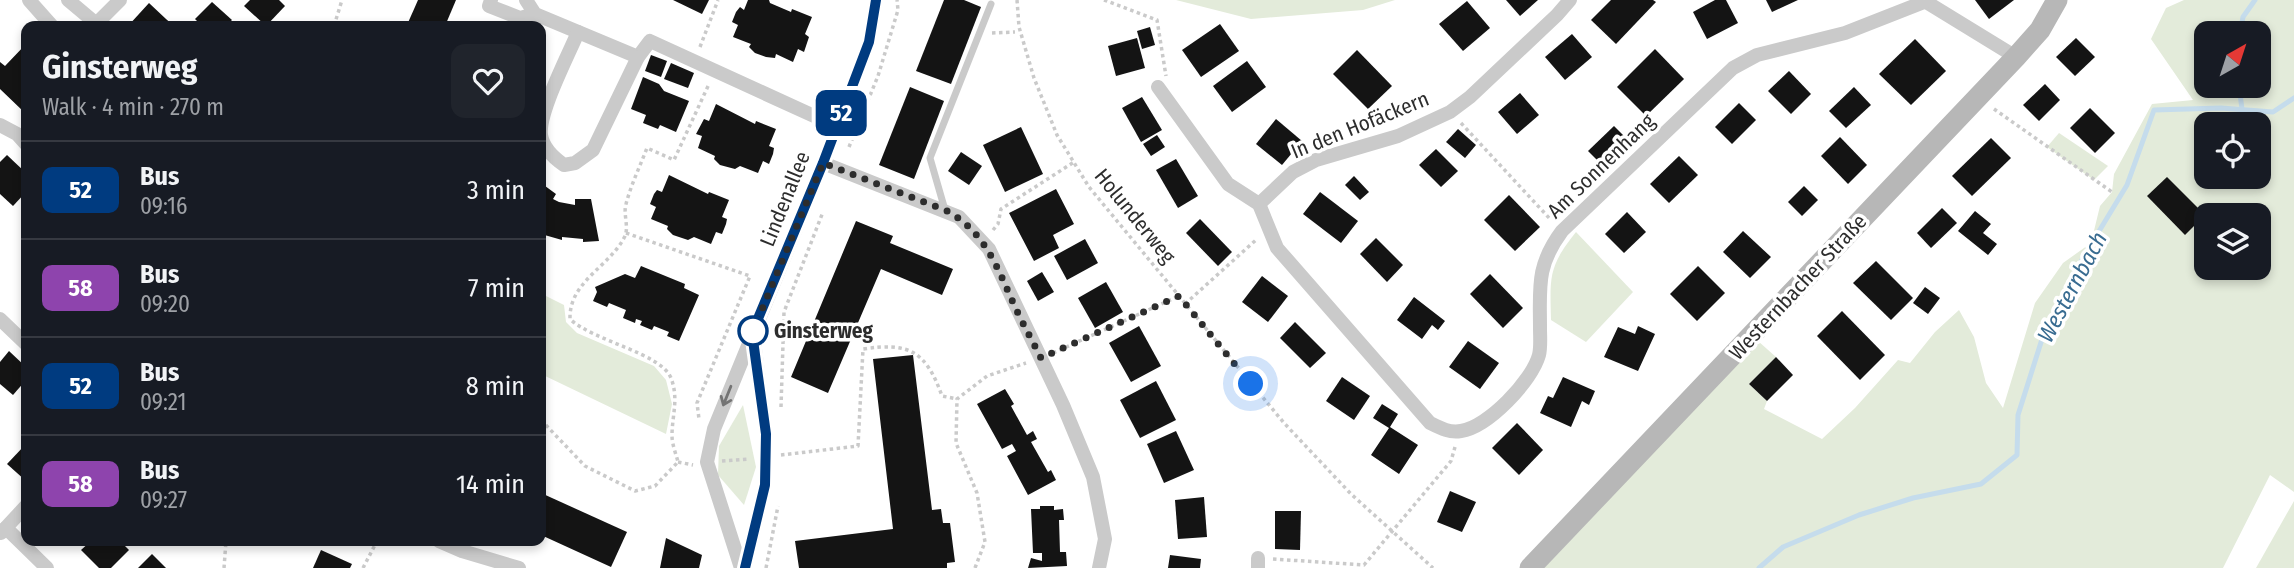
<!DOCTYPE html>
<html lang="en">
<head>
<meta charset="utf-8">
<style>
	:root { --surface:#171b24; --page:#20242c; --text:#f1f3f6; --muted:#9ea1a6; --line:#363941 }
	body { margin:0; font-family:"Fira Sans Condensed",sans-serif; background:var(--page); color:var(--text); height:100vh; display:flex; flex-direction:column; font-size:26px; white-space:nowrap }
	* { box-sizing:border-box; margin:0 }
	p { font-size:23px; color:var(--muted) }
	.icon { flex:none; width:38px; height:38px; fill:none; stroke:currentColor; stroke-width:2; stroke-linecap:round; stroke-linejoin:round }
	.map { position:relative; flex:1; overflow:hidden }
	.details { position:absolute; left:21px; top:21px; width:525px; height:525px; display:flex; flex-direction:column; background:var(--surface); border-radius:14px; box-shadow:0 4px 10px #0003 }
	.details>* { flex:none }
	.badge { padding:0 14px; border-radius:10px; font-size:24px; line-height:46px }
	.needle { width:46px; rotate:39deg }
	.tools { position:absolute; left:2194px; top:21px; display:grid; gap:14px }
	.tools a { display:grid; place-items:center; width:77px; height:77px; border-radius:14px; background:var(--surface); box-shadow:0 4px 10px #0003; font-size:35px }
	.you { position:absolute; width:35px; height:35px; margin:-18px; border:5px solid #fff; border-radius:50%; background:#1a73e8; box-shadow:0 0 0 10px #1a73e833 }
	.map>.badge { position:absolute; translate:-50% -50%; box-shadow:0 0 0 4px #fff }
	.round { display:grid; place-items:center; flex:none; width:74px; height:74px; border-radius:14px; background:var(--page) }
	.summary { display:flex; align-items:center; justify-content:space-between; height:119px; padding:0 21px }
	h1 { font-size:33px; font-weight:700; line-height:52px }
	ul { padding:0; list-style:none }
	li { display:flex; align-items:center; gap:21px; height:98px; padding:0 21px; border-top:2px solid var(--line) }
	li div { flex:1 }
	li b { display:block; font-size:26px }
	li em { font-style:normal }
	li .badge { min-width:77px; font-weight:700; text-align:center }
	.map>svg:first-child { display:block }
	.green { fill:#e3ebda; fill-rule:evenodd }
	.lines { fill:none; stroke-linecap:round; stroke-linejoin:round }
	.stream { stroke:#c5dcec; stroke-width:5 }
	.building { fill:#141414 }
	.path { stroke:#cacaca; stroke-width:3.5; stroke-dasharray:3.5 3.5; stroke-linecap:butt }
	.lane { stroke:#cacaca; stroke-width:7 }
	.street { stroke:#cacaca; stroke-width:14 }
	.secondary { stroke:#b7b7b7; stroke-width:21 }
	.oneway { stroke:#747474 }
	.line-casing { stroke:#fff; stroke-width:16 }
	.line { stroke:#003b80; stroke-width:10 }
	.walk { stroke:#2d2d2d; stroke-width:7; stroke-dasharray:0 12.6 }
	.stop-dot { fill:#fff; stroke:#003b80; stroke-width:3.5 }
	.labels { text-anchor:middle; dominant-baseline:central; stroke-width:7; stroke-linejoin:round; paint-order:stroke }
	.street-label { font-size:21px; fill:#2d2d2d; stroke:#fff }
	.stop-label { font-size:21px; font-weight:bold; fill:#2d2d2d; stroke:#fff; text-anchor:start }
	.water-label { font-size:23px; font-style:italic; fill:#396c91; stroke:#fff }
</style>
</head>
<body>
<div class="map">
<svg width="2294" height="568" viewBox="0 0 2294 568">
	<rect width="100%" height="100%" fill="#fff"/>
	<g class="green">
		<path d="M1176,0H1395L1363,10L1251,19Z"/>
		<path d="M2184,0H2294V492L2270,475L2223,568H1544L1758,341L1776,357L1749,384L1767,401L1764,409L1822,439L1855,408L1898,360L1910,363L1935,332L1959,310L1974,337L1986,383L2003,408L2035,303L2063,263L2091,243L2100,206L2112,192L2114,174L2152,104L2193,100L2151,39L2166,8ZM2207,33H2259V86H2207ZM2207,124H2259V177H2207ZM2207,215H2259V268H2207Z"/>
		<path d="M2059,133L2108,166L2094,180L2047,147Z"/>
		<path d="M1576,232L1633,292L1586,342L1551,320C1550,277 1548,267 1576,232Z"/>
		<path d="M544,295L564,305L566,322L577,333L654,366L666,380L672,404L666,434L541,374V300Z"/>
		<path d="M743,405L756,467L744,505L718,475L719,446Z"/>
		<path d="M2294,501V568H2256Z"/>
	</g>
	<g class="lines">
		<g class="stream">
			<path d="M2240,33L2243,17L2255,0"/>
			<path d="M2239,86L2242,109"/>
			<path d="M1759,568L1783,547L1859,515L1913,498L1981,484L2017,455L2018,415L2043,336L2084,256L2127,185L2154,110L2221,108L2273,112L2294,98"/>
		</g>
	</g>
	<g class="building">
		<path d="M250,0H279L285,6L266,26L244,6Z"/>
		<path d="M418,0H456L445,26H410L407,25Z"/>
		<path d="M673,0H709L702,14Z"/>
		<path d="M748,0H769L770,3L791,12L792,9L812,17L805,34L809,37L804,52L798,49L793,62L776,54L775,58L766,57L755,53L749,47L751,44L733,37L738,25L732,22L736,12L740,7L744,10Z"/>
		<path d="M944,0H964L981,7L951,84L916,71Z"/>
		<path d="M1506,0H1538L1520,16Z"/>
		<path d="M1611,0H1653L1656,2L1616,44L1591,20Z"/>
		<path d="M1715,0H1726L1738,23L1707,39L1693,12Z"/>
		<path d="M1766,0H1798L1772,12Z"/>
		<path d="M1975,0H2014L1989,19Z"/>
		<path d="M1467,1L1490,28L1463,51L1439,24Z"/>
		<path d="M212,2L232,20L226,26H202L195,19Z"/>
		<path d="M149,3L166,19L174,26H128Z"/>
		<path d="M1220,24L1239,51L1201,77L1182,50Z"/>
		<path d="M1150,27L1155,45L1142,49L1137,31Z"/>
		<path d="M1572,34L1592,57L1565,80L1545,57Z"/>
		<path d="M1137,38L1145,68L1116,76L1108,46Z"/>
		<path d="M2076,38L2095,57L2075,76L2056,57Z"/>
		<path d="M1915,39L1946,71L1911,105L1879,74Z"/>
		<path d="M26,44V109L24,112L0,89V62L5,66Z"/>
		<path d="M1655,49L1684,79L1646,116L1617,87Z"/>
		<path d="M1357,50L1392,86L1368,109L1333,74Z"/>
		<path d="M651,55L667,61L661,77L645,71Z"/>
		<path d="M1247,61L1266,87L1232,112L1213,86Z"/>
		<path d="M671,63L694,73L688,88L664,79Z"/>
		<path d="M1789,71L1811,94L1791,114L1768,91Z"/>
		<path d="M643,77L659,84L664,91L689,101L676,132L660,125L658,129L643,123L646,115L631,109Z"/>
		<path d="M2045,84L2060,100L2039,121L2023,105Z"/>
		<path d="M910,87L944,101L914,179L879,165Z"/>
		<path d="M1854,87L1871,105L1846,128L1829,111Z"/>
		<path d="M1520,93L1539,115L1517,134L1498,112Z"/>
		<path d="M1142,97L1162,130L1141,142L1122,108Z"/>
		<path d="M1739,103L1756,120L1732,144L1715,127Z"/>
		<path d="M716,104L755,124L756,121L776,129L769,146L774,148L773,154L769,164L763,161L758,173L740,166L735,169L720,165L714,159L715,156L698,148L702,136L696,134L704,119L709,121Z"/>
		<path d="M2090,108L2115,133L2095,153L2070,128Z"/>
		<path d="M1276,119L1302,141L1282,165L1256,144Z"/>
		<path d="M1614,126L1628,140L1603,166L1588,151Z"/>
		<path d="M1021,127L1043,174L1005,192L983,145Z"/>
		<path d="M1458,129L1476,145L1465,158L1446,142Z"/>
		<path d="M1157,135L1165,147L1151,156L1143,144Z"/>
		<path d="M1840,137L1867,165L1848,184L1821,156Z"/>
		<path d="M1991,138L2011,158L1972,196L1952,176Z"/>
		<path d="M1436,149L1458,171L1441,187L1419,165Z"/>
		<path d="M961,152L982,166L969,185L948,171Z"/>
		<path d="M7,155L26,173V192L13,206L0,194V162Z"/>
		<path d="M1679,156L1698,175L1669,203L1650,184Z"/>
		<path d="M1176,159L1198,196L1178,208L1156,170Z"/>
		<path d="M669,175L708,194L709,192L729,200L722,217L727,219L726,224L722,234L716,232L711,244L694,237L688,240L673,235L667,229L668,226L651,219L656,207L650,204L654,194L657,190L662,192Z"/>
		<path d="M1354,176L1369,192L1360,200L1345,185Z"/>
		<path d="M2167,177L2205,215L2185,235L2147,196Z"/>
		<path d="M541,183L556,194L553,199L559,202L575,205V199H591L599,241L583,242V239L562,237V240L541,234Z"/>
		<path d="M1804,186L1818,200L1802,216L1788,202Z"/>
		<path d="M1056,189L1074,224L1053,235L1059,248L1034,261L1009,213Z"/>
		<path d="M1320,192L1358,221L1341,243L1303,214Z"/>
		<path d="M1509,195L1540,227L1515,251L1484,220Z"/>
		<path d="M1942,208L1957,223L1931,248L1917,233Z"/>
		<path d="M1975,211L1991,224L1983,233L1997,244L1988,255L1958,231Z"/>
		<path d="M1627,212L1646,232L1624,253L1605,234Z"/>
		<path d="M1200,219L1232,252L1218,266L1186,233Z"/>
		<path d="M856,221L893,236L890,243L953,269L942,295L881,269L828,393L791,377Z"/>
		<path d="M1743,231L1771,257L1750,278L1723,252Z"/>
		<path d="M1376,238L1403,265L1387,282L1360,254Z"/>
		<path d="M1085,239L1098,263L1067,280L1054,256Z"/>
		<path d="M1876,261L1913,298L1891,320L1853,283Z"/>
		<path d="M641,266L685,284L684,288L699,295L679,341L667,336L669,332L654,326L652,330L640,325L642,321L636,319L635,323L623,318L626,310L609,303L607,307L593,301L597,292L595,287L625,274L635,278Z"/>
		<path d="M1698,266L1725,293L1697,321L1670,294Z"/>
		<path d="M1042,272L1054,292L1038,301L1027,281Z"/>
		<path d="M1490,274L1523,308L1503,328L1470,294Z"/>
		<path d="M1262,276L1288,296L1268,322L1242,302Z"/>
		<path d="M1106,282L1123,312L1095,328L1078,298Z"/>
		<path d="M1925,287L1940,298L1928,314L1913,303Z"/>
		<path d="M1414,297L1445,321L1438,330L1432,325L1422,339L1397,320Z"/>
		<path d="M1842,311L1885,355L1860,380L1817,336Z"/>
		<path d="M1295,322L1326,353L1310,368L1280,338Z"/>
		<path d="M1139,326L1161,366L1131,382L1109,343Z"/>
		<path d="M1638,326L1655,334L1638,371L1604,357L1618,327L1635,334Z"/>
		<path d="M1468,341L1499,363L1480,389L1449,367Z"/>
		<path d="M9,351L26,367V380L13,395L0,384V362Z"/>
		<path d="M913,355L932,510L941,509L943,523H950L955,562L947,563V568H799L795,541L893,529L873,359Z"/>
		<path d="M1776,357L1793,375L1767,401L1749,384Z"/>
		<path d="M1342,377L1370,396L1354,420L1326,401Z"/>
		<path d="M1563,377L1595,391L1589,405L1582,401L1571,427L1540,413L1548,396L1553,398Z"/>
		<path d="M1156,381L1176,420L1140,438L1120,400Z"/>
		<path d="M1005,389L1014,404L1011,406L1027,435L1033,431L1037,439L1031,442L1048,472L1051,470L1056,480L1028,495L1007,456L1016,451L1012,444L1002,449L977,404Z"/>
		<path d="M1382,404L1398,414L1390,427L1418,445L1399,474L1371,455L1389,428L1373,418Z"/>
		<path d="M1517,423L1543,450L1519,475L1492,448Z"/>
		<path d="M1176,431L1194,470L1164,483L1147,444Z"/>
		<path d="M25,445L26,447V481L7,464Z"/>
		<path d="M1450,491L1476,502L1462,532L1437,522Z"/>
		<path d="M541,493L627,532L611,567L541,535Z"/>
		<path d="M1204,497L1207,537L1178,539L1175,500Z"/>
		<path d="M1040,506H1054V510L1063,509L1064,520H1059L1060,552H1066L1067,566L1028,568L1031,558L1042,561V553H1033L1031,509H1040Z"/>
		<path d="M1275,511H1301L1300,550L1275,549Z"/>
		<path d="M666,538L702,555L699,568H660Z"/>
		<path d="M91,541H120L129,550L111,568H99L81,550Z"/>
		<path d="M321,550L352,564L350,568H313Z"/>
		<path d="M152,554L166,568H138Z"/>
		<path d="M1170,555L1201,559L1200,568H1168Z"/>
	</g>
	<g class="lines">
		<g class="path">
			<path d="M1017,0L1019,27L1034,78L1057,135L1089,187L1284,423L1351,494L1433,568"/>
			<path d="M1104,0L1157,20L1166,76"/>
			<path d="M334,26L342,0"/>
			<path d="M992,33L1015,32"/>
			<path d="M700,47L718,0"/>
			<path d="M1994,109L2112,192"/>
			<path d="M1461,123L1551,220"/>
			<path d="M849,147L878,76L898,10L897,0"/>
			<path d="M993,230L998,224L1001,209L1074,162"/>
			<path d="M626,233L750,276L697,403L699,419"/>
			<path d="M1185,304L1257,239"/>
			<path d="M1053,353L1179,296"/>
			<path d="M781,407L784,312L823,212"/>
			<path d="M541,420L585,466L635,491L655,486L678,462C676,454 672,444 672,436C672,415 679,399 671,378C661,353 593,341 570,319C569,281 610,267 625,236C629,226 623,214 626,204C631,185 640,166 647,148L674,160L709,84"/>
			<path d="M781,455L858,446L863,349C909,342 926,351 942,396L957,399"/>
			<path d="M722,461L749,459"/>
			<path d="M678,462L693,465"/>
			<path d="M1273,559L1364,565L1451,461L1455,447"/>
			<path d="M224,568L226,541"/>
			<path d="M363,568L377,541"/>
			<path d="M766,568L778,506"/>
			<path d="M975,568L985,542L977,493L956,443L957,399L987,376L1026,363"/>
		</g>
		<path class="lane" d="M945,210L930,158L991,4"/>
		<g class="street">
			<path d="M29,0L52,26"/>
			<path d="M68,0L99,26"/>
			<path d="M491,0L489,6L520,18L535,14"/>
			<path d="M526,0L535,14L638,57L650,41L836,126"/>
			<path d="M1923,0L2016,57"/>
			<path d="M96,24L120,0"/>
			<path d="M578,32C569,54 538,113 541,135C543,148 554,158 564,165L575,163L593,150L638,57"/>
			<path d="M1158,87L1228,184L1259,204L1277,248L1430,423C1440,428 1449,433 1461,431C1488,427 1532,381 1539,355C1541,347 1540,337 1540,328C1540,287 1536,266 1562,231L1733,68L1757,55L1845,33L1924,2"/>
			<path d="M0,125L17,134L26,144"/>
			<path d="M823,163L959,217L989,249L1063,405L1093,477L1105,539L1099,568"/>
			<path d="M1259,204L1293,172L1316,160L1398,136L1450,112L1470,97L1557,15L1570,0"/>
			<path d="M0,319L26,344"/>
			<path d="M6,528L47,568"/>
			<path d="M1,533L26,506"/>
			<path d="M439,541L462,551L519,568"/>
			<path d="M741,568L707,462L714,429L823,163L869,42L876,0"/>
			<path d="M745,568L765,485L766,434L753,334"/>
			<path d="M1258,568V558"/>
		</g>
		<path class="secondary" d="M1530,568L2016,57L2040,30L2057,0"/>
	</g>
	<defs><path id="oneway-shaft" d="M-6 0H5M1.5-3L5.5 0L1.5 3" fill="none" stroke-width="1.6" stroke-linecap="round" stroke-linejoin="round" transform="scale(1.75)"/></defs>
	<use class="oneway" href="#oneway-shaft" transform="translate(727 396) rotate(112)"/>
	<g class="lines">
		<g class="line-casing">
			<path id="line" d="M745,568L765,485L766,434L752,333L823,163L869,42L876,0"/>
		</g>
		<use href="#line" class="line"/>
		<path class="walk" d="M753,331L823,163L945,210C986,231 998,270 1016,309C1024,326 1033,342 1041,358L1179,296L1251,384"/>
	</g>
	<circle class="stop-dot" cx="753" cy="331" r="14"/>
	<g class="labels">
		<g class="street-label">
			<text transform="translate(1360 125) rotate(-22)">In den Hofäckern</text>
			<text transform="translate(1601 166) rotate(-44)">Am Sonnenhang</text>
			<text transform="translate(785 199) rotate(-68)">Lindenallee</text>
			<text transform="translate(1135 216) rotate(51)">Holunderweg</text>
			<text transform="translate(1798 287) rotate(-47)">Westernbacher Straße</text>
		</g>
		<g class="stop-label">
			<text x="774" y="331">Ginsterweg</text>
		</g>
		<g class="water-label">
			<text transform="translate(2072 287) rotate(-62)">Westernbach</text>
		</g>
	</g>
</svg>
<div class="tools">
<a><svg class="needle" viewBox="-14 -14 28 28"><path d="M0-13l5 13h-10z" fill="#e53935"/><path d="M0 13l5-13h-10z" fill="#9ea1a6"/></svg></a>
<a><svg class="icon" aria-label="locate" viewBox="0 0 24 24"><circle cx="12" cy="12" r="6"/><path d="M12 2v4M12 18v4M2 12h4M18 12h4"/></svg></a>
<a><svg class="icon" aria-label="layers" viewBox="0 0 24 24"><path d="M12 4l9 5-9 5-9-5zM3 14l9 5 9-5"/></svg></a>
</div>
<div class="you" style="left:1251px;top:384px"></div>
<b class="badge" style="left:841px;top:113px;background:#003b80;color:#fff">52</b>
<section class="details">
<div class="summary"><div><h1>Ginsterweg</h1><p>Walk · 4 min · 270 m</p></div><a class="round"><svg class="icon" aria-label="heart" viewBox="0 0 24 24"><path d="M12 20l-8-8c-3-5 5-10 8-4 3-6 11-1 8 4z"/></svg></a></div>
<ul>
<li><span class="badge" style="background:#003b80;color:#fff">52</span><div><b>Bus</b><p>09:16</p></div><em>3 min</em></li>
<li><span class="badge" style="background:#8e44ad;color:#fff">58</span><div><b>Bus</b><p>09:20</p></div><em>7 min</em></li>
<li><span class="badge" style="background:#003b80;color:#fff">52</span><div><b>Bus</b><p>09:21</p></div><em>8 min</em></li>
<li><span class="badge" style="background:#8e44ad;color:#fff">58</span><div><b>Bus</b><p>09:27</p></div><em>14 min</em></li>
</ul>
</section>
</div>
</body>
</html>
